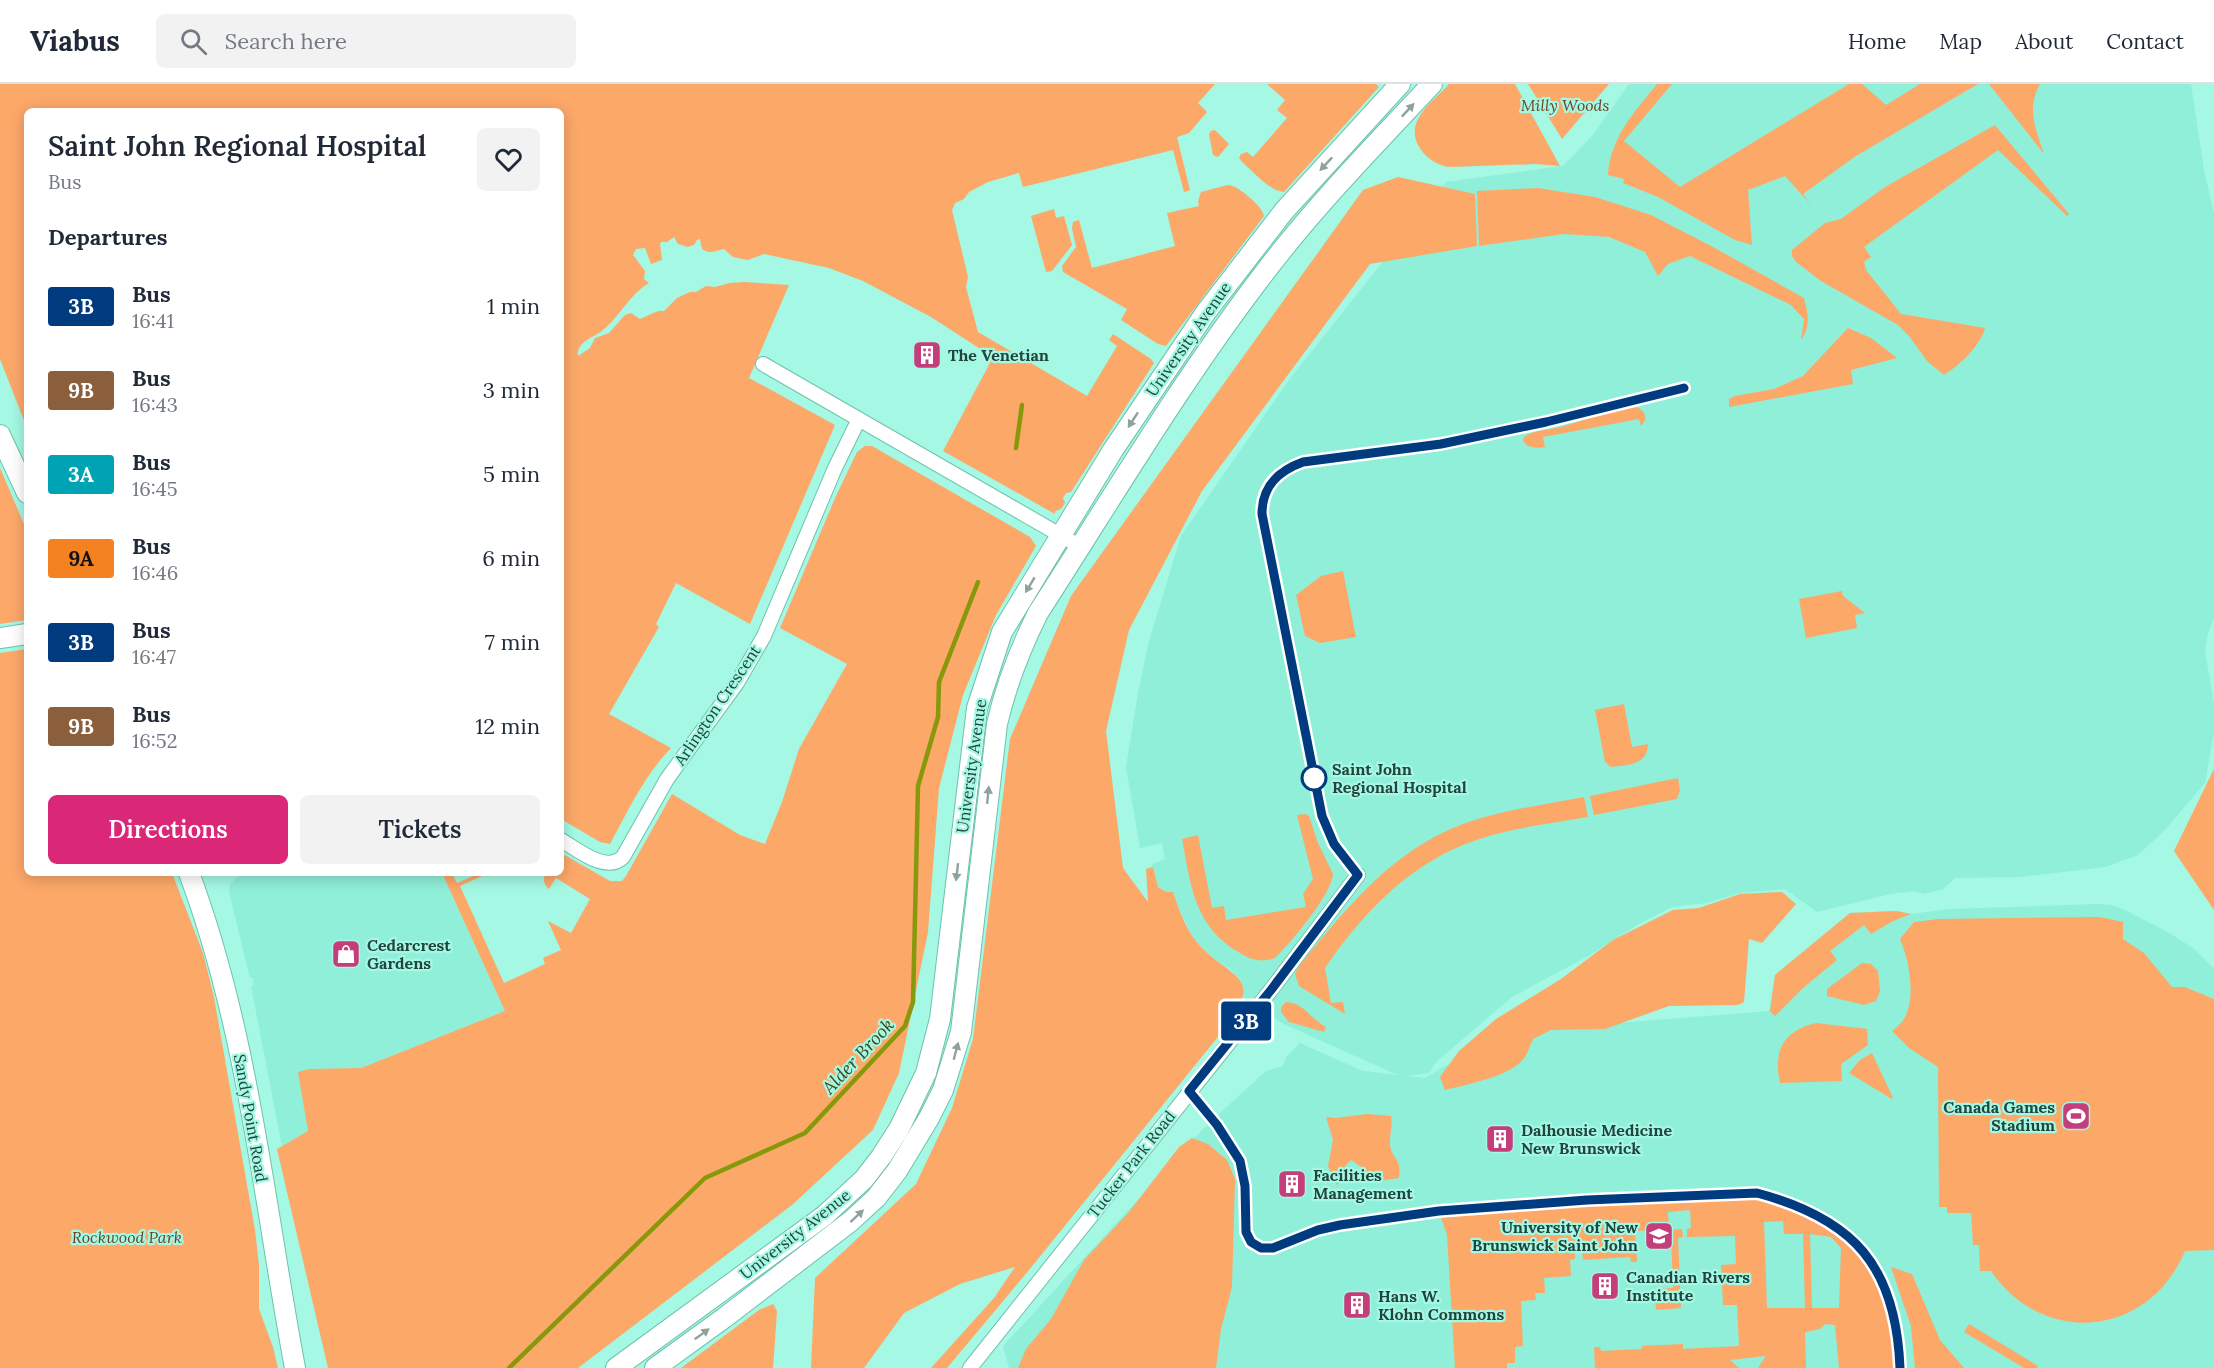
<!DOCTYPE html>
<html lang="en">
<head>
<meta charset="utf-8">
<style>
	:root { --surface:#fff; --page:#f2f2f3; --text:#1f2937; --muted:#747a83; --line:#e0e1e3; --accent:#db2777 }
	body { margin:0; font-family:Lora,serif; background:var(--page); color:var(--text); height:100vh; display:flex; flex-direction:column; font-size:22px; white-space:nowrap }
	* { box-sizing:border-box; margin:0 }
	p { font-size:20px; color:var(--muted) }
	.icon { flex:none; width:33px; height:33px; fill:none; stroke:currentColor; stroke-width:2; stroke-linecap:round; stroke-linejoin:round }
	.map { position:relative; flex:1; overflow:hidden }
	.sheet { position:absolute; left:24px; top:24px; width:540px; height:768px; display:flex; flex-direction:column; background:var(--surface); border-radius:9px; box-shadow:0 3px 15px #0003 }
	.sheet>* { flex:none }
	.badge { padding:0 12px; border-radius:4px; font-size:21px; line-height:39px }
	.map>.badge { position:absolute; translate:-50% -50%; box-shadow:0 0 0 3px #fff }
	h2 { padding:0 24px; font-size:22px; line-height:54px }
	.round { display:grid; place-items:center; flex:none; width:63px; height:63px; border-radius:9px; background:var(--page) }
	.summary { display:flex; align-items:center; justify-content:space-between; height:102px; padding:0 24px }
	h1 { font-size:28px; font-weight:600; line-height:45px }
	.button { display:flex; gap:12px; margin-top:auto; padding:12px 24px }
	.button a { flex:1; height:69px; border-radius:9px; background:var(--accent); color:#fff; font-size:24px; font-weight:600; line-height:69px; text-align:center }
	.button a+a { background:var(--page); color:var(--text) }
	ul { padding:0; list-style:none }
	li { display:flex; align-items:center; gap:18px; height:84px; padding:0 24px }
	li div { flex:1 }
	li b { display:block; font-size:22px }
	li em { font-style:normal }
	li .badge { min-width:66px; font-weight:700; text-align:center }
	header { display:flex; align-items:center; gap:36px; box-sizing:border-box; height:84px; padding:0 30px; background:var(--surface); border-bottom:2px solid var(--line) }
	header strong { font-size:28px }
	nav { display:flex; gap:33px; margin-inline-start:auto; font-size:21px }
	.search { width:420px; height:54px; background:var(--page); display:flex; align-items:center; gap:15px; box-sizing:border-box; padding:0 21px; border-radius:9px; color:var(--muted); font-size:22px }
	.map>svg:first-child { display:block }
	.built { fill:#8fefd8 }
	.green { fill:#fca869; fill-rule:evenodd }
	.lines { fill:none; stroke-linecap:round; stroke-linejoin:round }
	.stream { stroke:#88980b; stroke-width:4.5 }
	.street-casing { stroke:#6dc1ad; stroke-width:16 }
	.secondary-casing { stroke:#6dc1ad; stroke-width:22 }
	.street { stroke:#fff; stroke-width:14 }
	.secondary { stroke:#fff; stroke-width:20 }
	.oneway { fill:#90a29e }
	.line-casing { stroke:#fff; stroke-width:14 }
	.line { stroke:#003b80; stroke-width:9 }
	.stop-dot { fill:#fff; stroke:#003b80; stroke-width:3 }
	.labels { text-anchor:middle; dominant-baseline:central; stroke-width:4.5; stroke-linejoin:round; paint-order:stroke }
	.park-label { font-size:16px; font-style:italic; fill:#6a4325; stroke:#a4f8e4 }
	.street-label { font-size:16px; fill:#21443c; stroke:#a4f8e4 }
	.poi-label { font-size:16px; font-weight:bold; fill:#21443c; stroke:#a4f8e4; text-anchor:start }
	.stop-label { font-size:16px; font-weight:bold; fill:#21443c; stroke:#a4f8e4; text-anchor:start }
	.water-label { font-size:18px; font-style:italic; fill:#3e4515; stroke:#a4f8e4 }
</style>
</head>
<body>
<header>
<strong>Viabus</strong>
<div class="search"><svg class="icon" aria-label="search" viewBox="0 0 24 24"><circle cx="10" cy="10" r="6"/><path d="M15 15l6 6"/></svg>Search here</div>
<nav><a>Home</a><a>Map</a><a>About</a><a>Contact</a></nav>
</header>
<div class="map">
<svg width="2214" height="1284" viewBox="0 0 2214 1284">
	<rect width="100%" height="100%" fill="#a4f8e4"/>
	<g class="built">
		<path d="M1629,0H2191L2204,86L2214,130V535L2208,549L2205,567L2214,620V648L2205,699L2166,745L2138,771L2105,783L2021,793L1955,794L1943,805L1924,810L1914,807L1890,810L1817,828L1785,805L1740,809L1707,819L1672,823L1637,841L1590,871L1512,913L1436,978L1429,989L1407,992L1425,994L1447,981L1529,954L1543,945L1769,927L1775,891L1850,829L1896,827L1911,830L1950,825L2099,820L2111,821L2125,826L2171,850L2194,865L2214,885V1284H1009L1003,1262L1206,1042L1266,987L1283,982L1286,973L1300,959L1363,987L1406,992L1395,990L1282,939L1243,914L1241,896L1231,886L1208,870L1194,855L1182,832L1173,808H1166L1158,803L1152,780L1165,775L1162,759L1140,764L1126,683L1138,609L1149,557L1181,452L1289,296L1446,98L1563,82L1593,51Z"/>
		<path d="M242,789H442L505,927L361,984L309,985L308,1047L282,1062L251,902L254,901L253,894H250L229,808L230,800Z"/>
	</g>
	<g class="green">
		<path d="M0,0H1215L1198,19L1207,28L1189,49L1177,53L1190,106L1184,108L1173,66L1023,103L1019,89L988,98L969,108L964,115L955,119L952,126L968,193L966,203L978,248L1087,312L1117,262L1109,256L1113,250L1151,275L1154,279L1071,408L1066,409L1063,414L1065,419L1061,425L1055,427V430L943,367L991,277L985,268L931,233L863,197L829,184L764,170L748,176L733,173L724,165C716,166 710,171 702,165L700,155L697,156L694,161L688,163L678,160L674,153L667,158H661L660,160L662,176L651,180L645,164L636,165L633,171L645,187L644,195L649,199C630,210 620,232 603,246C593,254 576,258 578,272L590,264L595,254L609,249L625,231L631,229L640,235L658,227H664L677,214L690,208H696L706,202L715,203L730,199L745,198L789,201L749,294L835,341L750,540L676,499L656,540L659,543L609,630L671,664C644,692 628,727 610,760L600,758L561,735V27H27V344L0,275Z"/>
		<path d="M1267,0H1376L1379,3L1284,108C1268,106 1254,88 1242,78L1239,74L1241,70L1247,68L1253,73L1287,34L1277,26L1285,16Z"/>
		<path d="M1449,0H1515L1560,82L1535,80L1450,83C1429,81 1406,57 1418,35C1425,22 1439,11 1449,0Z"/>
		<path d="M1528,0H1609L1562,55Z"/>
		<path d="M1657,0H1672L1624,57L1680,103L1849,0H1862L1886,21L1920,0H1978L1856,72L1803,110L1811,121L1785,92L1748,106L1752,161L1735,156L1658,113L1623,99L1624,95L1608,91C1610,54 1635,27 1657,0Z"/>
		<path d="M1989,0H2040C2026,25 2036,45 2044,70Z"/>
		<path d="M1995,41L2069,130L2067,132L1998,66L1864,163L1871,173L1864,178L1866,186L1901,230L1985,244C1981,261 1959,282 1944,291L1927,277L1909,252L1898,241L1821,197L1796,178L1792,172V166L1825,139L1841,135L1885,103Z"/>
		<path d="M1215,46L1229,60L1218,73L1213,71L1209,50L1211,47Z"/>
		<path d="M1398,93L1475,110L1477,162L1370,180L1202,407L1129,546L1106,647L1123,784L1148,818L1146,785L1153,783L1158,803L1166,808H1173C1180,828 1186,847 1201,863C1232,895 1264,891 1226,943L1029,1186L947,1284H931L994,1214L1015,1183L960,1200L904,1229L864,1284H811L815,1194L916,1100L952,1024L973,955L1010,655L1071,512L1363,106Z"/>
		<path d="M1228,101C1238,101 1263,123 1264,132L1166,262L1158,260L1121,236L1127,225L1063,188L1062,182L1076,163L1072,144L1073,138L1079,136L1092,184L1175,162L1167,129L1199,122L1198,117L1201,108Z"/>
		<path d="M1538,104L1595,113L1651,131L1711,162L1804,214C1808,230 1811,242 1801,256L1804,235L1791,221L1690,172L1668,180L1658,192L1645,168L1609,153L1564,150L1479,162L1477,107Z"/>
		<path d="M1054,125L1056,134L1064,132L1072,161L1052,187L1046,188L1031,132Z"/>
		<path d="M1848,244L1871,254L1897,274L1851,286L1853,300L1729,323V315L1735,312L1774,305L1803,292Z"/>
		<path d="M1635,323C1645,325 1649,334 1641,342L1639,335L1543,353L1545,363C1536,364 1529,365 1523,357L1524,353C1533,346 1549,346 1561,343C1586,336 1608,326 1635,323Z"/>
		<path d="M865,362H872L1030,453L1036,462L996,531L963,611L939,704L928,848L899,989L873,1046L792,1121L578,1284H328L277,1065L308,1047L298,988L309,985L361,984L505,927L442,789H452L457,799L480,789H489L460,802L504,899L545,880L543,874L561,866L548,837L571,849L590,815L556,794L549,805C543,800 543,795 546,789H561V769L610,797H622L626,792L672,710L740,751L765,760L782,718L799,665L847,580L780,544L836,412L857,368Z"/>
		<path d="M0,384L27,447V536L0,540Z"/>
		<path d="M1343,487L1356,553L1320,559L1305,552L1296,511L1321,492Z"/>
		<path d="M1842,507L1843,512L1865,529L1855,531L1857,544L1806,554L1799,515Z"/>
		<path d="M27,565V789H172L203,869L214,913L255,1146L259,1181V1225L273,1263L278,1284H0V569Z"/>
		<path d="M1624,620L1632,663L1648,660C1648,681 1628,681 1611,683L1605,678L1595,626Z"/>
		<path d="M2214,685V826L2174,767Z"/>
		<path d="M1678,694L1680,706L1677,715L1594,731L1590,712Z"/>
		<path d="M1584,713L1588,733C1547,740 1502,745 1463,761C1404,785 1360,833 1325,884L1331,919L1343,918L1345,930L1299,902L1295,890L1299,882C1346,825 1391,767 1463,740C1502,726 1543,721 1584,713Z"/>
		<path d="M1305,730L1309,732L1318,759L1333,790C1332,810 1290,860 1275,874C1262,879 1251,876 1240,869C1194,843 1191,802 1182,755L1198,751L1212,824L1224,822L1226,836L1306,823L1303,810L1313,795L1297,731Z"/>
		<path d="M1782,808L1796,820L1762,859L1749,855L1744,918L1738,921L1669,922L1605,945L1551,946L1533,955C1530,961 1528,968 1525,973C1511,993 1467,1000 1445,1006L1440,993L1459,967L1496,935L1561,895L1613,856L1673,826L1699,824L1740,810Z"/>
		<path d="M1896,827L1911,830L1893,837L1871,850L1864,841L1830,867L1837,876L1803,904L1775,932L1770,927L1775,891L1850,829Z"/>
		<path d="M2100,833L2123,838V855L2144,869L2172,903H2185L2214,915V1166L2185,1167C2149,1253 2044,1264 1991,1187H1980L1979,1161H1973L1971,1129H1947V1123H1939L1938,983L1909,964L1892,947C1897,943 1902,939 1905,933C1916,912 1909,876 1900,855L1914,838L1938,835Z"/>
		<path d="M1862,879L1871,880L1878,887L1880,907L1876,917L1864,921L1827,912V905Z"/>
		<path d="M1286,918C1303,918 1312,936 1326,943L1324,948L1289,938L1281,928V923Z"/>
		<path d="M1816,939L1867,945L1868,961L1841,980L1842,997L1780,999C1773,967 1783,947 1816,939Z"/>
		<path d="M1872,969L1893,1014L1892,1015L1849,989L1860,976Z"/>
		<path d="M1368,1030L1391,1032C1393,1044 1389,1051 1390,1061C1392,1076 1402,1073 1399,1094L1372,1098L1363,1084L1351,1076L1345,1082L1344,1097L1336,1101L1328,1082L1333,1056L1326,1033L1335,1034Z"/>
		<path d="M1192,1054L1208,1060L1227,1076L1235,1095L1232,1203L1221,1245L1216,1284H1018L1026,1265L1051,1235L1084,1176L1129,1128L1179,1063Z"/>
		<path d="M1742,1109C1765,1109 1787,1116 1808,1126C1874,1157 1898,1214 1900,1284H1839L1835,1241L1825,1240L1820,1245L1805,1248L1806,1284H1758L1766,1272L1730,1276L1739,1284H1595L1594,1263H1600L1601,1267L1642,1265V1262L1683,1260V1265L1739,1262L1737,1221H1723L1721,1181L1736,1180L1735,1152L1687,1153V1145L1691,1144L1690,1126L1668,1128L1669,1146L1682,1145L1683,1153L1678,1154L1681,1224L1656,1226L1655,1212L1657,1205L1673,1204L1671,1153L1653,1146L1635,1147L1637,1178H1631L1630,1173L1583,1176L1582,1167H1575V1175L1570,1176L1571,1192L1544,1194L1545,1209H1535L1536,1216L1521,1217L1523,1262L1515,1263V1279H1507V1284H1455L1447,1151L1439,1127L1587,1116ZM1783,1137L1784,1150H1803L1805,1224H1767L1764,1138ZM1810,1150L1831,1153L1841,1164L1839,1224H1812Z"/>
		<path d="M1891,1183L1912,1190L1940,1256L1964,1284H1915L1911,1242Z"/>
		<path d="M773,1220L777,1227L773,1284H681L759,1226Z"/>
		<path d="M1969,1240L2038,1282L2037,1284H2024L1964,1248Z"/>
	</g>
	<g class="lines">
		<g class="stream">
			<path d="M1016,364L1022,321"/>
			<path d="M509,1284L705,1094L805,1049L905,942L913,918L918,702L938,633L939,598L978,498"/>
		</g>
		<g class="street-casing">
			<g id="street">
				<path d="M763,280L1081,463"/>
				<path d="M561,756C577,765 606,790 623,773L667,695L737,599L764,552L835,384L859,335"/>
				<path d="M970,1284L1271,906L1358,791"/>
			</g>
		</g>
		<g class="secondary-casing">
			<g id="secondary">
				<path d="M0,351L27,409"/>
				<path d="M0,554L27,550"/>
				<path d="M189,789C248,946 264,1119 295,1284"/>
				<path d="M616,1284L824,1132L864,1095L881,1073L899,1045L926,989L940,935L977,624L1002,548L1113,366L1206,228L1284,127L1400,0"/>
				<path d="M655,1284L724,1234L851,1137L876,1114L897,1087L929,1034L943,1006L961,948L997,640C1006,601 1020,565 1038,529C1112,414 1182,296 1265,188C1316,121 1375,61 1432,0"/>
			</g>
		</g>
		<use href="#street" class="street"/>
		<use href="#secondary" class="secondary"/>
	</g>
	<defs><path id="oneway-solid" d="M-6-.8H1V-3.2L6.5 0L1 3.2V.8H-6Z" transform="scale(1.5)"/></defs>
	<g class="oneway">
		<use href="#oneway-solid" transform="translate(1408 26) rotate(-47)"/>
		<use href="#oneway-solid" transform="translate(1326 80) rotate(133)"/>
		<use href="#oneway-solid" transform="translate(1133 336) rotate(123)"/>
		<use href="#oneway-solid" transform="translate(1030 501) rotate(121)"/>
		<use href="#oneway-solid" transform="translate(988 711) rotate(-84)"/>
		<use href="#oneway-solid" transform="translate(957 788) rotate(97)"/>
		<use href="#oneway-solid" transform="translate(956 967) rotate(-75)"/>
		<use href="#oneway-solid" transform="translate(857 1132) rotate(-43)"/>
		<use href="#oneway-solid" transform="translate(702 1250) rotate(-36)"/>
	</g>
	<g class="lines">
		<g class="line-casing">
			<path id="line" d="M1684,304L1546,338L1441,360L1303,378C1278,387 1262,402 1262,430L1322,732L1334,760L1358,791L1271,906L1189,1007L1217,1041L1240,1077L1245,1102L1246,1148L1251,1158L1261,1164H1273L1318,1146L1340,1141L1439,1127L1587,1116L1757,1109C1854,1135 1896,1182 1900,1284"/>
		</g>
		<use href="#line" class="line"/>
	</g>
	<defs>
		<g id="building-square" transform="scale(1.5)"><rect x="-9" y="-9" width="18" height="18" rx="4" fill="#c53d7a" stroke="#a4f8e4"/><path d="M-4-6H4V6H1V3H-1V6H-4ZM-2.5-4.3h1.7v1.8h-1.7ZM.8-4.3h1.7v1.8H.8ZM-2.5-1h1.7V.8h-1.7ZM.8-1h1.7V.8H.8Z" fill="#fff"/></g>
		<g id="shop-square" transform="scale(1.5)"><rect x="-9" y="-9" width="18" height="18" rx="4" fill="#c53d7a" stroke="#a4f8e4"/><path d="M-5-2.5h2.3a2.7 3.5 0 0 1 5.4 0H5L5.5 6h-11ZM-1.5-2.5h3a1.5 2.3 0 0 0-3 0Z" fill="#fff"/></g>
		<g id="stadium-square" transform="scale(1.5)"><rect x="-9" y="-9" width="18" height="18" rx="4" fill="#c53d7a" stroke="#a4f8e4"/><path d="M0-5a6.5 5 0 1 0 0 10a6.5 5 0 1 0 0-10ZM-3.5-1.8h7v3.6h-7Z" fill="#fff"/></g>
		<g id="university-square" transform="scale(1.5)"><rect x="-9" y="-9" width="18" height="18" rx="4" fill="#c53d7a" stroke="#a4f8e4"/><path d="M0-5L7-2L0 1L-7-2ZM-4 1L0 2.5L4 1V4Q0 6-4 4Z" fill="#fff"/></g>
	</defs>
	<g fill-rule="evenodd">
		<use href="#building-square" x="927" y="271"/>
		<use href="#shop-square" x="346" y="870"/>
		<use href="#stadium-square" x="2076" y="1032"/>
		<use href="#building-square" x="1500" y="1055"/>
		<use href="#building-square" x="1292" y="1100"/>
		<use href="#university-square" x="1659" y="1152"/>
		<use href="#building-square" x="1605" y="1202"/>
		<use href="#building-square" x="1357" y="1221"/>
	</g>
	<circle class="stop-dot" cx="1314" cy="694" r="12"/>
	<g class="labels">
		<g class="park-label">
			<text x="1565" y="21">Milly Woods</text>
			<text x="127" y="1153">Rockwood Park</text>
		</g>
		<g class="street-label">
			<text transform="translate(1188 255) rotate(-55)">University Avenue</text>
			<text transform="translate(717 621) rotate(-56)">Arlington Crescent</text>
			<text transform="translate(971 682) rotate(-82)">University Avenue</text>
			<text transform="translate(251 1034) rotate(80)">Sandy Point Road</text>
			<text transform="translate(1131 1080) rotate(-52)">Tucker Park Road</text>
			<text transform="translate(795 1150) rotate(-38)">University Avenue</text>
		</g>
		<g class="poi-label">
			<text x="948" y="271">The Venetian</text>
			<text x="367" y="861">Cedarcrest<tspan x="367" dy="18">Gardens</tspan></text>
			<text x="2055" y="1023" text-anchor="end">Canada Games<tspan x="2055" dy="18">Stadium</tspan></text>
			<text x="1521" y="1046">Dalhousie Medicine<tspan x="1521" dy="18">New Brunswick</tspan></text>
			<text x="1313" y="1091">Facilities<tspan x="1313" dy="18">Management</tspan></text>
			<text x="1638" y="1143" text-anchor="end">University of New<tspan x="1638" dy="18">Brunswick Saint John</tspan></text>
			<text x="1626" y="1193">Canadian Rivers<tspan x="1626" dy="18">Institute</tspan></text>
			<text x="1378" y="1212">Hans W.<tspan x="1378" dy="18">Klohn Commons</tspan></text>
		</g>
		<g class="stop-label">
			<text x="1332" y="685">Saint John<tspan x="1332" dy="18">Regional Hospital</tspan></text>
		</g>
		<g class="water-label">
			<text transform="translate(858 972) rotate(-47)">Alder Brook</text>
		</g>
	</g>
</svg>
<b class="badge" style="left:1246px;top:937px;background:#003b80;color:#fff">3B</b>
<section class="sheet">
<div class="summary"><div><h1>Saint John Regional Hospital</h1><p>Bus</p></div><a class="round"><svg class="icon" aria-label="heart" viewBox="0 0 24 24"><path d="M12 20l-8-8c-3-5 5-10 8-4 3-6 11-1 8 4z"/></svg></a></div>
<h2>Departures</h2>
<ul>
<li><span class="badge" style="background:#003b80;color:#fff">3B</span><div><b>Bus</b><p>16:41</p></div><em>1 min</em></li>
<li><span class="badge" style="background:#8b5e3c;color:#fff">9B</span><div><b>Bus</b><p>16:43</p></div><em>3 min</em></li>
<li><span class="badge" style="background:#00a3b4;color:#fff">3A</span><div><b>Bus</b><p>16:45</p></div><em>5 min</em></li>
<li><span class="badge" style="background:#f58220;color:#111">9A</span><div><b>Bus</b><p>16:46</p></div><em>6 min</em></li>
<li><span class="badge" style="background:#003b80;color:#fff">3B</span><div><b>Bus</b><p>16:47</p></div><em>7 min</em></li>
<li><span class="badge" style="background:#8b5e3c;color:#fff">9B</span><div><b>Bus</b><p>16:52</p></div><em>12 min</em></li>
</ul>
<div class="button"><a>Directions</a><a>Tickets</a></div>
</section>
</div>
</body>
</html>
